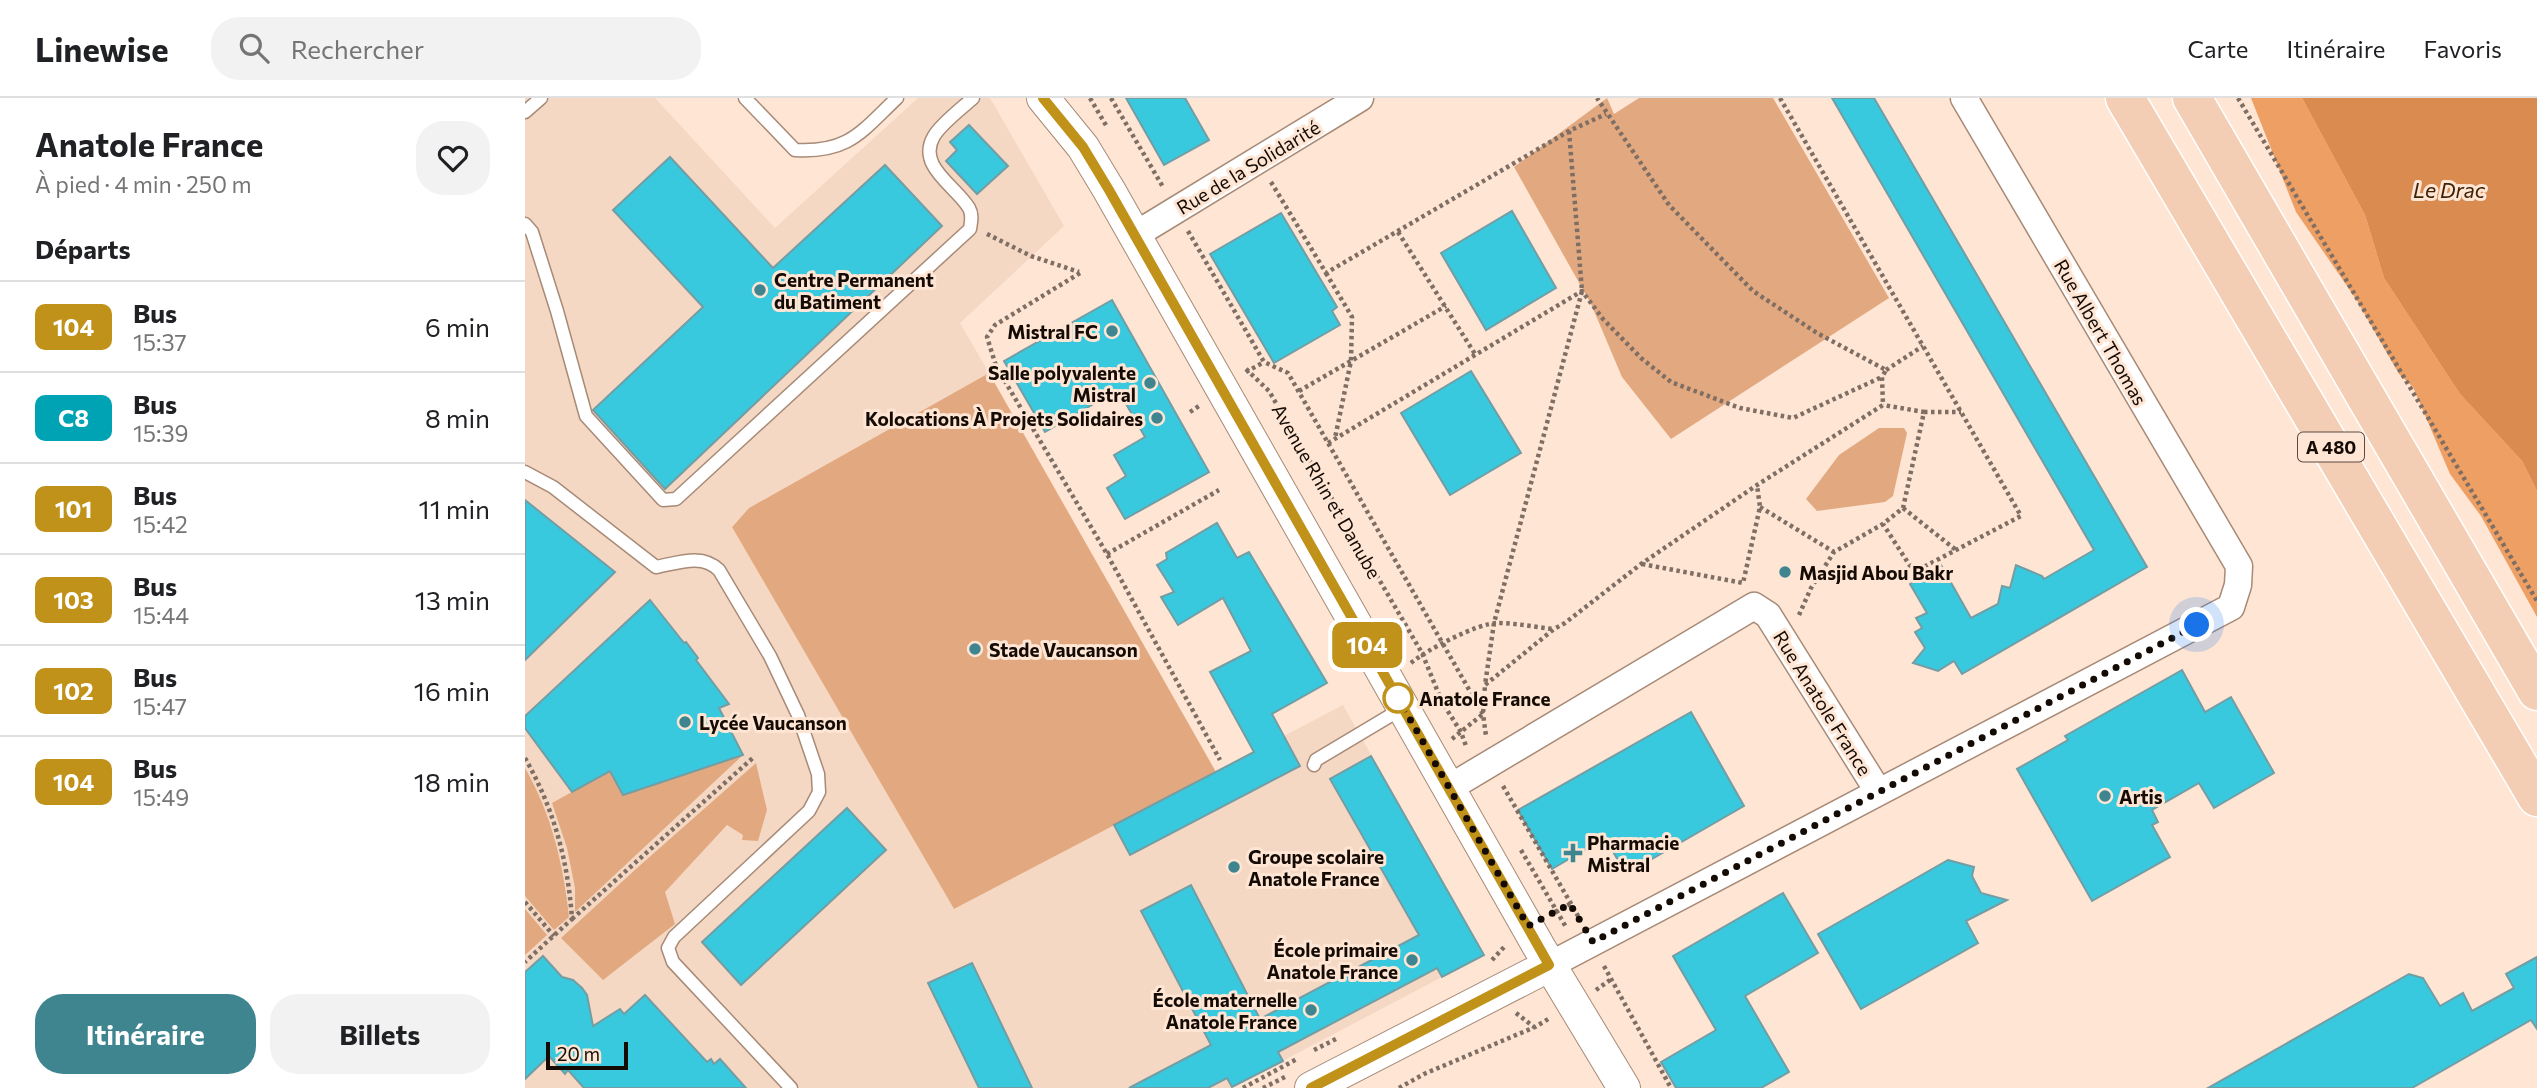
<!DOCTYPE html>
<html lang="fr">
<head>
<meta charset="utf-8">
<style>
	:root { --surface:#fff; --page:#f2f2f2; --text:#202124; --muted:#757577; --line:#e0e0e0; --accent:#3f8590 }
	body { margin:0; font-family:Commissioner,sans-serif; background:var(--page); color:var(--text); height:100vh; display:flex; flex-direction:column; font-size:26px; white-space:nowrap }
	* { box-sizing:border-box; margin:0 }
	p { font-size:23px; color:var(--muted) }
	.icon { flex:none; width:38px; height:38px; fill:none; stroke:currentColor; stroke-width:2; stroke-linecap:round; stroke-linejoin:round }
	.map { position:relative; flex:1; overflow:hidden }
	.details { display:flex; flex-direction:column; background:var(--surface); width:525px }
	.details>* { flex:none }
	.badge { padding:0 14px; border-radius:10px; font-size:24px; line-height:46px }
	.scale { position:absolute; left:21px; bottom:18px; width:82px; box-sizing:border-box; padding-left:7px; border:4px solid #150b05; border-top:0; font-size:19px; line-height:24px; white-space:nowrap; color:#150b05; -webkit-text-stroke:5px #fee5d4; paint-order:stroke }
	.you { position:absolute; width:35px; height:35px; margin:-18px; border:5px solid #fff; border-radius:50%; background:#1a73e8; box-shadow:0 0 0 10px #1a73e833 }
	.map>.badge { position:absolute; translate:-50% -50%; box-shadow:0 0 0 4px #fff }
	h2 { padding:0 35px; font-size:26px; line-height:63px }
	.round { display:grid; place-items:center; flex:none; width:74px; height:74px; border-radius:28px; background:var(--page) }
	.summary { display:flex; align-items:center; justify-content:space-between; height:119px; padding:0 35px }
	h1 { font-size:33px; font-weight:700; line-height:52px }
	.action { display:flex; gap:14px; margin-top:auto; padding:14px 35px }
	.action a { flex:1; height:80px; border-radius:28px; background:var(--accent); color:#fff; font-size:28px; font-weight:700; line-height:80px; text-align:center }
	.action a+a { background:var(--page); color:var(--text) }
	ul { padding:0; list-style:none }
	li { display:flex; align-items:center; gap:21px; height:91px; padding:0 35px; border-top:2px solid var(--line) }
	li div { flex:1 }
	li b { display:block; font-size:26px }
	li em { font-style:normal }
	li .badge { min-width:77px; font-weight:700; text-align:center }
	header { display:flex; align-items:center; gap:42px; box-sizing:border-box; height:98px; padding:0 35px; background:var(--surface); border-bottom:2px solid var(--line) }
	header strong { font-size:33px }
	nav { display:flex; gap:38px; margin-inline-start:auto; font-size:24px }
	.search { width:490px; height:63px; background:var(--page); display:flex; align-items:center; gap:18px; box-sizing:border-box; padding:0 24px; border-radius:28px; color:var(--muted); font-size:26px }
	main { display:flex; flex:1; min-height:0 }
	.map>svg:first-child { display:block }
	.built { fill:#f5d8c3 }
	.green { fill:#e2a980 }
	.forest { fill:#ee9f63 }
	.water { fill:#d98b50 }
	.building { fill:#38c9de; stroke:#749da3; stroke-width:2 }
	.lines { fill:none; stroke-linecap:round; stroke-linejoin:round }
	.service-casing { stroke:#a78a77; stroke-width:15 }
	.minor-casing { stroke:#a78a77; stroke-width:29 }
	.tertiary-casing { stroke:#a78a77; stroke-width:34 }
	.motorway-casing { stroke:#fff; stroke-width:41 }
	.path { stroke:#7f6e63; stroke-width:4.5; stroke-dasharray:3.5 3.5; stroke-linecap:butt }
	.service { stroke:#fff; stroke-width:12 }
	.minor { stroke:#fff; stroke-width:26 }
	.tertiary { stroke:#fff; stroke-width:32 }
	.motorway { stroke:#f3ceb4; stroke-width:38 }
	.line-casing { stroke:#fff; stroke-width:16 }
	.line { stroke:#c0921a; stroke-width:10 }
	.walk { stroke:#150b05; stroke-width:7; stroke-dasharray:0 12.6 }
	.poi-dot { fill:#3f8590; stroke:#fee5d4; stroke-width:2.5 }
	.stop-dot { fill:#fff; stroke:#c0921a; stroke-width:3.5 }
	.labels { text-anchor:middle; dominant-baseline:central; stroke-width:6; stroke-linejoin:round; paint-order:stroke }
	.shield { fill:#fee5d4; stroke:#5b4c43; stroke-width:2 }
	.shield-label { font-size:18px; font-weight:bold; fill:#150b05 }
	.street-label { font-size:19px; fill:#150b05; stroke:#fee5d4 }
	.poi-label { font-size:19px; font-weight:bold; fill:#150b05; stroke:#fee5d4; text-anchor:start }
	.stop-label { font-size:19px; font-weight:bold; fill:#150b05; stroke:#fee5d4; text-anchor:start }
	.water-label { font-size:21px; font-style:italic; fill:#3f2106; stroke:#fee5d4 }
</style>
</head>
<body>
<header>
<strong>Linewise</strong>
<div class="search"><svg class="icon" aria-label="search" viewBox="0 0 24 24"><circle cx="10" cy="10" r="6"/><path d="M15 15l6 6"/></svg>Rechercher</div>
<nav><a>Carte</a><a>Itinéraire</a><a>Favoris</a></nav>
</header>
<main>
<section class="details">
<div class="summary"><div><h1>Anatole France</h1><p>À pied · 4 min · 250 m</p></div><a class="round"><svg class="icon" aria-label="heart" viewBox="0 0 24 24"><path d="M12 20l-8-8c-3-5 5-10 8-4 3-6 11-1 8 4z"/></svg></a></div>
<h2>Départs</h2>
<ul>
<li><span class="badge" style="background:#c0921a;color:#fff">104</span><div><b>Bus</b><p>15:37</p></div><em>6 min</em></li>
<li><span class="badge" style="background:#00a3b4;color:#fff">C8</span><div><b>Bus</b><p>15:39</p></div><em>8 min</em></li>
<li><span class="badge" style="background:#c0921a;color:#fff">101</span><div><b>Bus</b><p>15:42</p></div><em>11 min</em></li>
<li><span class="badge" style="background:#c0921a;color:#fff">103</span><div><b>Bus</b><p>15:44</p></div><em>13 min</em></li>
<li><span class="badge" style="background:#c0921a;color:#fff">102</span><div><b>Bus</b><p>15:47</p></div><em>16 min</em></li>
<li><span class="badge" style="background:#c0921a;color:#fff">104</span><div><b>Bus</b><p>15:49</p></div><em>18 min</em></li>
</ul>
<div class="action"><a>Itinéraire</a><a>Billets</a></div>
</section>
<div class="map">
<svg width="2012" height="990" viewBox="0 0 2012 990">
	<rect width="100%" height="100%" fill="#fee5d4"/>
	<path class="built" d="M0,0H130L250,130L393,0H465L539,128L435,225L464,275L224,410L207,428L429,811L818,607L959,857L706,990H0Z"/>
	<g class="green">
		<path d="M1082,0L1089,16L1114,0H1248L1364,200L1146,341L1097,279L1066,206L989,69Z"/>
		<path d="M464,275L691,674L429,811L207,429L224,410Z"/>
		<path d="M1354,330H1379L1382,335L1368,398L1360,404L1292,413L1281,401L1314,357Z"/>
		<path d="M218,657L50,814V790L42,750L27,705L85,673L99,697Z"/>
		<path d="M231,665L242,712L233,743L217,742L218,737L202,727L140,794L150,826L78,882L36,840L112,770Z"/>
		<path d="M0,670C27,717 38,766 44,819L29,832L0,798Z"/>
		<path d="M0,811L22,837L0,857Z"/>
	</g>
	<path class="forest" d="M1726,0H1777L1840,117L1859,180L1935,296L1997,363L2012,393V519L1956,418L1925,376L1888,289L1874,276L1831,201L1771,114Z"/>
	<path class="water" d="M1777,0H2012V393L1997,363L1935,296L1859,180L1840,117Z"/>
	<g class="building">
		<path d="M601,0H660L684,42L639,67Z"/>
		<path d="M1307,0H1349L1622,469L1437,576L1429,563L1413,573L1388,565L1400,550L1390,534L1397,530L1391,520L1402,515L1385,486L1416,467L1446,520L1473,506L1477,488L1485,490L1491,467L1517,478L1519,481L1569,452Z"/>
		<path d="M444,27L483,68L452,96L421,63L432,52L425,44Z"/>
		<path d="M145,59L248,170L360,67L417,128L140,391L68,312L178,209L88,112Z"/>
		<path d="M987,113L1031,190L961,232L916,155Z"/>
		<path d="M756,115L812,209L807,213L815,227L749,265L685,156Z"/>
		<path d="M587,202L684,374L600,421L582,390L601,378L589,357L620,339L593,292L520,334L479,263Z"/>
		<path d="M946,273L996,355L925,397L876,315Z"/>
		<path d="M0,402L90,474L0,562Z"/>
		<path d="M692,425L712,460L724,454L802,585L747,616L775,668L605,757L589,727L729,654L685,574L726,553L698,500L653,527L636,499L649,494L632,467L642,461L641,455Z"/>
		<path d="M125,502L159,545L161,544L173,560L171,562L204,606L194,610L218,657L98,697L85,673L47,694L0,630V618Z"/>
		<path d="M1657,572L1680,614L1706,599L1749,675L1689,710L1674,685L1627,712L1633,724L1627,727L1645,759L1567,803L1492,671L1543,642L1540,638Z"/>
		<path d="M1166,614L1219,708L1101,776L1080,740L1027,771L993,712Z"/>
		<path d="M846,658L959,857L917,879L912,870L753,954L758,963L707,989L702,980L683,990H604L686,947L616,813L666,787L735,921L894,837L805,681Z"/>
		<path d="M322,710L361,752L216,887L177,844Z"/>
		<path d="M1423,762L1449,769L1447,778L1456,795L1482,802L1441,823L1453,845L1336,911L1293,836Z"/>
		<path d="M1258,795L1293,855L1220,898L1264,974L1236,990H1151L1136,964L1191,932L1148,858Z"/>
		<path d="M18,858L37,879L48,882L57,890L62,897L68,928L95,911L99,916L120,897L182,964L186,961L189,966L195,961L221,990H59L43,972L40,976L24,958L0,981V874Z"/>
		<path d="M2012,859V931L2006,922L1887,990H1683L1884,876L1898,880L1915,908L1938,895L1947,913L1989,890L1981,876Z"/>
		<path d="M447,865L507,990H454L403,885Z"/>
	</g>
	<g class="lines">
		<g class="service-casing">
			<g id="service">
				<path d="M220,0L270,52C324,55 336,34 372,0"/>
				<path d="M0,14L16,0"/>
				<path d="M0,126L7,134L32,213L61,318L138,402L151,401L445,131C446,124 448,117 444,110C431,88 391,68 409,38C416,26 437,10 448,0"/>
				<path d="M0,374L28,389L131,469C153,465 177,455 194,472L245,558L273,617L293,676L294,694L284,713L149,839L143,850L148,864L266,990"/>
				<path d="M789,667L791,662L878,610"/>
			</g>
		</g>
		<g class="minor-casing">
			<g id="minor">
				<path d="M610,137L835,0"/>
				<path d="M924,690L1229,508L1243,517L1353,693"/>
				<path d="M1025,867L1706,509L1713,487L1714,468L1439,0"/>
			</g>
		</g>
		<g class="tertiary-casing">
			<g id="tertiary">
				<path d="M518,0L558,49L584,92L1014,849L1099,990"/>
				<path d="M786,990L1025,867"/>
			</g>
		</g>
		<g class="motorway-casing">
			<g id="motorway">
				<path d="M1600,0L2012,699"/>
				<path d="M1667,0L2012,593"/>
			</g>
		</g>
		<g class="path">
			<path d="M565,0L582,29"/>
			<path d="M586,0L638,89"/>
			<path d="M1255,0L1496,418L1389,474L1358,426"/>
			<path d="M1713,0L2012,503"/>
			<path d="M1044,33L1057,193L969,525L960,587L1029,531L1040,525L1116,466L1232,387L1358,307L1357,279L1361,272L1292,235L1228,193L1144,107L1072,0"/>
			<path d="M746,84L801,175L1044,33L1081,16"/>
			<path d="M663,133L739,264L763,275L958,616L961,638"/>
			<path d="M873,134L950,256"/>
			<path d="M462,136L506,158L554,174"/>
			<path d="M555,175L470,227L462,239L471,268L582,456L695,662"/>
			<path d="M801,175L827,219L826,263L810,340"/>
			<path d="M721,271L744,293L897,555L917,604L936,634L941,648"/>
			<path d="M1361,272L1398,248"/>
			<path d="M721,274L739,264"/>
			<path d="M774,293L921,208"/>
			<path d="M665,314L674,308"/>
			<path d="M1399,314H1436"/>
			<path d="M803,345L1057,193L1078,221L1116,260L1146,284L1215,310L1268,320L1357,279"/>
			<path d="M1235,409L1309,454"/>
			<path d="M1378,410L1431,452"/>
			<path d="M582,456L694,392"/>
			<path d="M1117,466L1218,485L1235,409L1232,387"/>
			<path d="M1274,517L1286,490L1309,454L1358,426L1378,410L1399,314L1358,307"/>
			<path d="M886,565C901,552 953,525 972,525C990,525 1010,529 1028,531"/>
			<path d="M927,641L958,616L960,587"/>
			<path d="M0,660C29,711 43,763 47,821L0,864"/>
			<path d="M978,688L1056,823"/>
			<path d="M996,752L1041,829"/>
			<path d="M0,804L29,838"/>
			<path d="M1030,814L1045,806"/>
			<path d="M47,821L230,658"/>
			<path d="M967,862L980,848"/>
			<path d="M1079,868L1146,990"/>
			<path d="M1071,892L1085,882"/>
			<path d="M991,915L1009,929"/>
			<path d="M789,952L813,940"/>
			<path d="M718,990L772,961"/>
			<path d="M738,990L760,979"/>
			<path d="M874,990L899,976L1010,929L1025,920"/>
		</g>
		<use href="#service" class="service"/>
		<use href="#minor" class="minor"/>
		<use href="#tertiary" class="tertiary"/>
		<use href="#motorway" class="motorway"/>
	</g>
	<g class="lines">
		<g class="line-casing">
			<path id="line" d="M518,0L558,49L584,92L1024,867L786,990"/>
		</g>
		<use href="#line" class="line"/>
		<path class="walk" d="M873,600L1003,828L1045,806L1068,844L1672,527"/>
	</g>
	<g class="poi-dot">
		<circle cx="235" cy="192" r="7"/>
		<circle cx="587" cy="233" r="7"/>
		<circle cx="625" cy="285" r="7"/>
		<circle cx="632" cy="320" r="7"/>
		<circle cx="1260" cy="474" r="7"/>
		<circle cx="450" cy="551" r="7"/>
		<circle cx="160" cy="624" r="7"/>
		<circle cx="1580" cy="698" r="7"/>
		<path d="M1044.5 744.5h7v7h7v7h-7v7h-7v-7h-7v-7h7z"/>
		<circle cx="709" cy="769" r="7"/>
		<circle cx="887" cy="862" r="7"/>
		<circle cx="786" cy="912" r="7"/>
	</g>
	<circle class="stop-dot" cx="873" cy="600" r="14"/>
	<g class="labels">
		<rect class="shield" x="1773" y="334.5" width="66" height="29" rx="5"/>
		<g class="shield-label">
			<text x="1806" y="349">A 480</text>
		</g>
		<g class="street-label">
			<text transform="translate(723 69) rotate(-31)">Rue de la Solidarité</text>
			<text transform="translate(1576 234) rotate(60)">Rue Albert Thomas</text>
			<text transform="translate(802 393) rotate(60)">Avenue Rhin et Danube</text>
			<text transform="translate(1298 605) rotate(58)">Rue Anatole France</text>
		</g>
		<g class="poi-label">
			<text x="249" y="181">Centre Permanent<tspan x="249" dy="22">du Batiment</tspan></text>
			<text x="573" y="233" text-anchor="end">Mistral FC</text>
			<text x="611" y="274" text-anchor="end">Salle polyvalente<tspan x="611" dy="22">Mistral</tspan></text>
			<text x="618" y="320" text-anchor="end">Kolocations À Projets Solidaires</text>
			<text x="1274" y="474">Masjid Abou Bakr</text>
			<text x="464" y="551">Stade Vaucanson</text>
			<text x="174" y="624">Lycée Vaucanson</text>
			<text x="1594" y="698">Artis</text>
			<text x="1062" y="744">Pharmacie<tspan x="1062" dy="22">Mistral</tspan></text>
			<text x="723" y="758">Groupe scolaire<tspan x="723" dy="22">Anatole France</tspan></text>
			<text x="873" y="851" text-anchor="end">École primaire<tspan x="873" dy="22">Anatole France</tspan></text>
			<text x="772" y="901" text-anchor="end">École maternelle<tspan x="772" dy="22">Anatole France</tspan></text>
		</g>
		<g class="stop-label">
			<text x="894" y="600">Anatole France</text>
		</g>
		<g class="water-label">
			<text x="1924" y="91">Le Drac</text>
		</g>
	</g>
</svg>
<div class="scale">20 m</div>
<div class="you" style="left:1672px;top:527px"></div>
<b class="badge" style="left:842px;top:547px;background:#c0921a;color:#fff">104</b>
</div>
</main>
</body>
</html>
